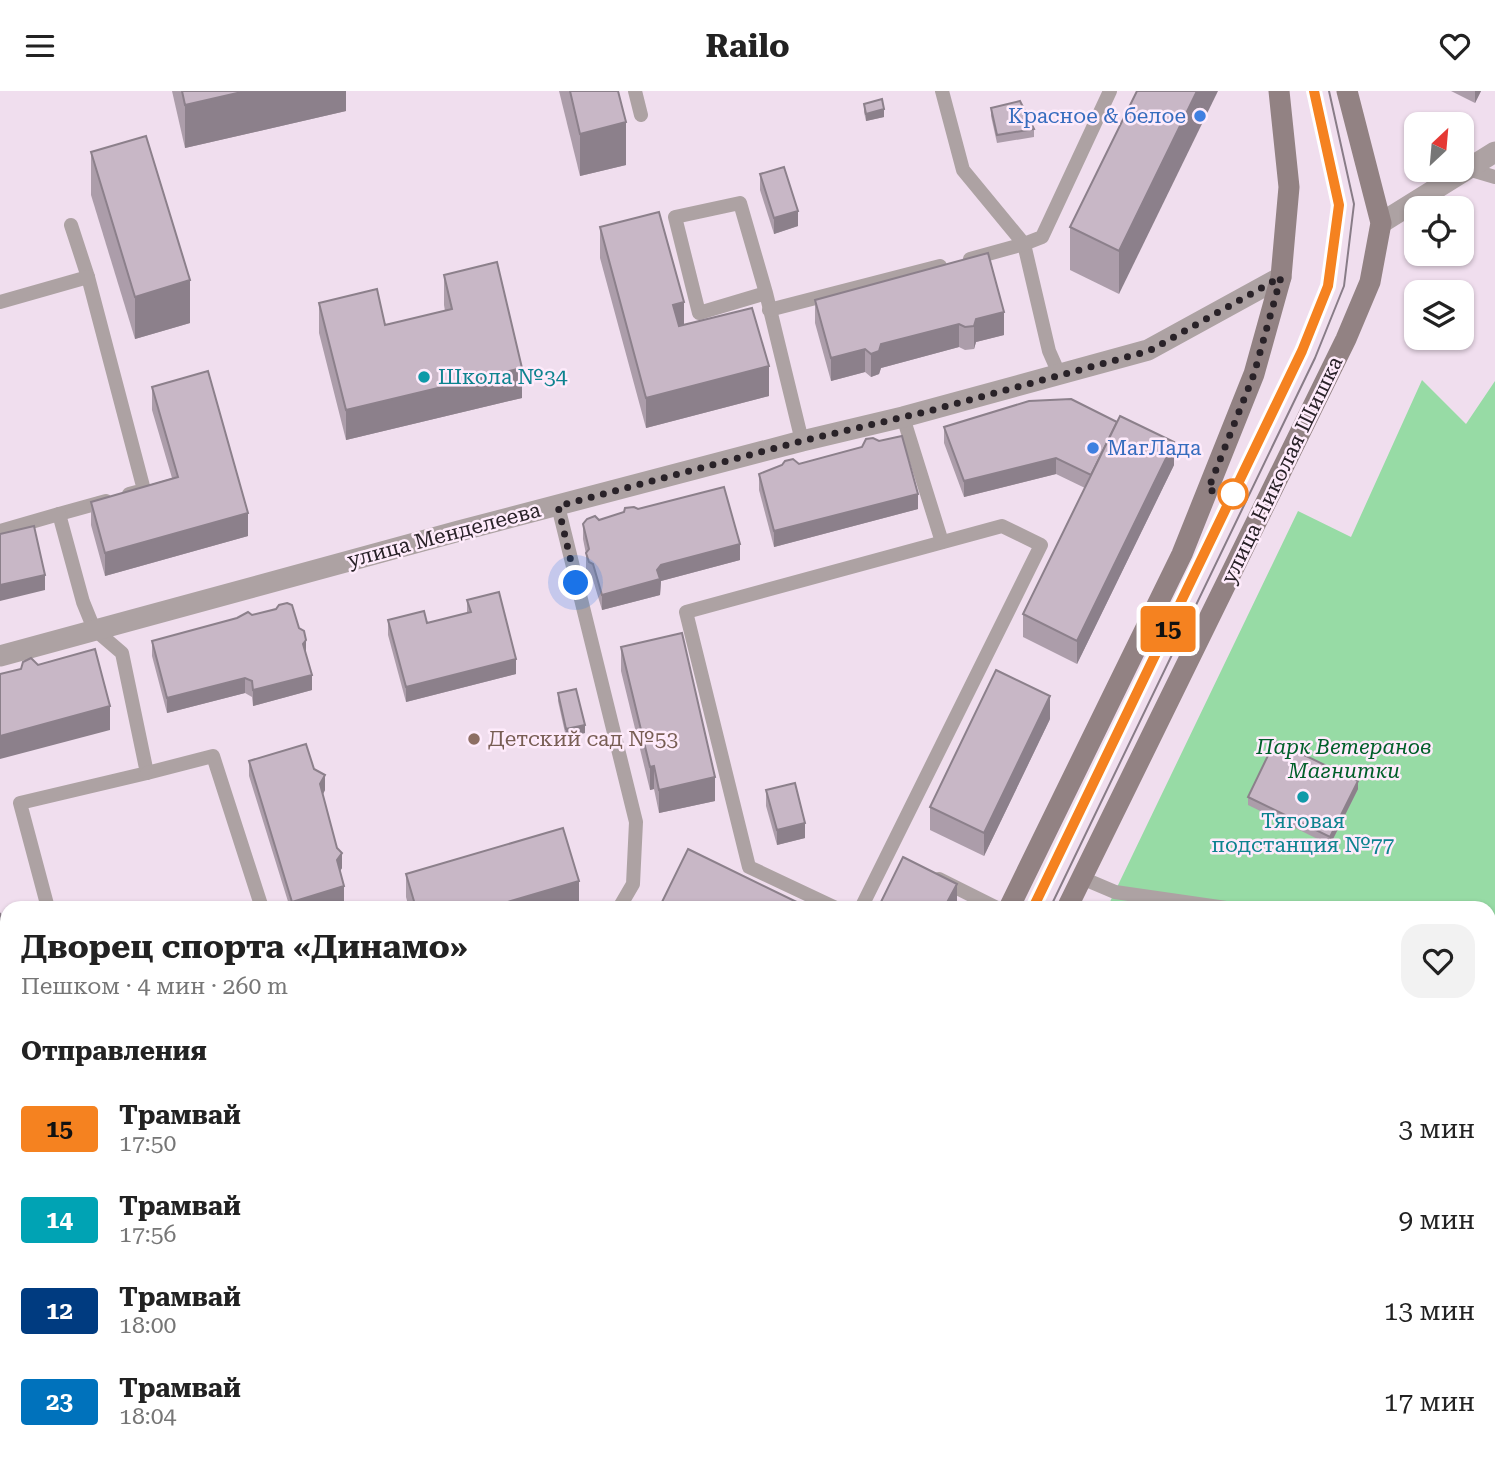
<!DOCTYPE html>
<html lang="ru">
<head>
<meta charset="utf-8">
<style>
	:root { --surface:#fff; --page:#f2f2f2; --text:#222; --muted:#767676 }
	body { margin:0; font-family:"Roboto Serif",serif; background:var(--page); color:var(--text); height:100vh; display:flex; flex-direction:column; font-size:26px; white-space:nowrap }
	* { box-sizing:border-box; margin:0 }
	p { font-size:23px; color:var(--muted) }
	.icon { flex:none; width:38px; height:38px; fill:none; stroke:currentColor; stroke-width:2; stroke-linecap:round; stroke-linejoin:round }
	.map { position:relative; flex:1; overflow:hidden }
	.side { position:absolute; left:0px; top:810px; width:1496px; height:562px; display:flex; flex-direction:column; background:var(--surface); border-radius:21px 21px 0 0; box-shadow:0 2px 5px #0004 }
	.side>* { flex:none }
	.badge { padding:0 14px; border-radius:5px; font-size:24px; line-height:46px }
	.needle { width:46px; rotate:26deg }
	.buttons { position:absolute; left:1404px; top:21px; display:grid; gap:14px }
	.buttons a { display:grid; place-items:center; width:70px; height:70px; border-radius:14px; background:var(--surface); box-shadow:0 2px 5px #0004; font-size:35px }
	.you { position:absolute; width:35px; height:35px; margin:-18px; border:5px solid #fff; border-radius:50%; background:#1a73e8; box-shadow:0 0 0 10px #1a73e833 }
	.map>.badge { position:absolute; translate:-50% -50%; box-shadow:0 0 0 4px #fff }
	h2 { padding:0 21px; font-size:26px; line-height:63px }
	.round { display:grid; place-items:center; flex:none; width:74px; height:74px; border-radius:21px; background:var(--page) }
	.head { display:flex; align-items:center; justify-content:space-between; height:119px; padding:0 21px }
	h1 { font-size:33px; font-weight:700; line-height:52px }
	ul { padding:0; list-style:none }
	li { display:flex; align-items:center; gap:21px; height:91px; padding:0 21px }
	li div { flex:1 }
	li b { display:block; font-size:26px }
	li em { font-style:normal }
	li .badge { min-width:77px; font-weight:700; text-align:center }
	header { display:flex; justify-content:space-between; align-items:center; height:91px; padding:0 21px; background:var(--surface); font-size:32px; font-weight:700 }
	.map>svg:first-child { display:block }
	.green { fill:#97dba5 }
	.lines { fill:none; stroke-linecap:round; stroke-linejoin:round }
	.service { stroke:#ada2a3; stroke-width:14 }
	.minor { stroke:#ada2a3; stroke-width:21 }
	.tertiary { stroke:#ada2a3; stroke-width:21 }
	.secondary { stroke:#928283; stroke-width:21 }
	.tram { stroke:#887c87; stroke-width:2 }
	.wall { fill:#ac9daa }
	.shaded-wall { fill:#8c808b }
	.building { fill:#c8b7c6; stroke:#8c808b; stroke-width:2 }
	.line-casing { stroke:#fff; stroke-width:16 }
	.line { stroke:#f58220; stroke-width:10 }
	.walk { stroke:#292228; stroke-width:7; stroke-dasharray:0 12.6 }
	.shop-dot { fill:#3f7fe0; stroke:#feebfb; stroke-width:2.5 }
	.culture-dot { fill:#0f9aa8; stroke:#feebfb; stroke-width:2.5 }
	.stop-dot { fill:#fff; stroke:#f58220; stroke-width:3.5 }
	.education-dot { fill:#8d6e63; stroke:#feebfb; stroke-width:2.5 }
	.labels { text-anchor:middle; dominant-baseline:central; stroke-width:5; stroke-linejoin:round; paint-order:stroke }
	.shop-label { font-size:21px; fill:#366cbe; stroke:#feebfb; text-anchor:end }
	.culture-label { font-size:21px; fill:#0d838f; stroke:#feebfb; text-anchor:start }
	.street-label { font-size:21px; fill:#292228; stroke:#feebfb }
	.education-label { font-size:21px; fill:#785e54; stroke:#feebfb; text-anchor:start }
	.park-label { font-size:21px; font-style:italic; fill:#005f29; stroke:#feebfb }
</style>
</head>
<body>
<header><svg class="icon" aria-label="menu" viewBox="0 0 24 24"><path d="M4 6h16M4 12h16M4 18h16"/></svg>Railo<svg class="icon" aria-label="heart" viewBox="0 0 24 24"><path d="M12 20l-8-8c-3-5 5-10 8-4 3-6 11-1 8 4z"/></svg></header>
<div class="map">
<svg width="1495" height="1371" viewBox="0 0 1495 1371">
	<rect width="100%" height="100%" fill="#f0deee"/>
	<path class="green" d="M1422,289L1466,333L1495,290V1371H841L844,1365H1489V817H1107L1298,420L1351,446Z"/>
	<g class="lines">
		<g class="service">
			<path d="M635,0L641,24"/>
			<path d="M942,0L963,79L1024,153L1049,260L1060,285"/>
			<path d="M1468,78L1495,86"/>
			<path d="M71,134L88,186"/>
			<path d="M970,168L1024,153L1042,146L1110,0"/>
			<path d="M766,202L740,112L675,126L699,222L766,202L802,350"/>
			<path d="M0,211L88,186L144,399L129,403"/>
			<path d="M769,219L940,175"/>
			<path d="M903,326L942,451"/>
			<path d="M558,415L636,731L633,793L619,817"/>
			<path d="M59,423L106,410"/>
			<path d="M0,440L59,423L83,511L94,538L122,562L147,682L20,712L48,817"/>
			<path d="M147,682L213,665L262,817"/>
			<path d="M1082,787L1115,801L1226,817"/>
			<path d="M939,788L997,817"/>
			<path d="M836,817L749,776L686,521L1002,435L1041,454L861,817"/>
			<path d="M1489,836L1495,832"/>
			<path d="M0,896L7,894"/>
			<path d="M437,1365L449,1371"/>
			<path d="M402,1371L426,1365"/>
		</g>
		<g class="minor">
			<path d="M1381,132L1495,61"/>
			<path d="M0,565L459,440L802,350L903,326L1148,259L1281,186"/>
		</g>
		<g class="tertiary">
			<path d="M0,1273L7,1299"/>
			<path d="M25,1365L27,1371"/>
		</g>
		<g class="secondary">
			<path d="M1009,817L1182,463L1254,283L1281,186L1289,96L1279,0"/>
			<path d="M1067,817L1346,248L1370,191L1381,132L1347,0"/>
			<path d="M745,1365L758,1371"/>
			<path d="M793,1371L795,1365"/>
		</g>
		<g class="tram">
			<path d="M1034,817L1302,260L1328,195L1339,114L1314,0"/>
			<path d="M1050,817L1315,267L1344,195L1354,113L1329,0"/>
			<path d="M767,1371L770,1365"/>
			<path d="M783,1371L785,1365"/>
		</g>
	</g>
	<g class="wall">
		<path d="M172,0H346V20L185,57Z"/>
		<path d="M559,0H618L626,74L580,85Z"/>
		<path d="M1137,0L1119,203L1070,179V136Z"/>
		<path d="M1451,0H1481L1475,12Z"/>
		<path d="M864,13L884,26L866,30L864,21Z"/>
		<path d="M991,17L1034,38V46L997,52L991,25Z"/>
		<path d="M91,61L190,232L135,248L91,104Z"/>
		<path d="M760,83L798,135L774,143L760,99Z"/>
		<path d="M600,136L684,234L769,305L646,337L600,167Z"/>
		<path d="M988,162L1004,244L976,251L974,258L965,259L959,256L881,277L879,283L871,286L865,281L831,290L815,232V209Z"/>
		<path d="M444,184L522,307L346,349L319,242V212L385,234L445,220L444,214Z"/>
		<path d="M152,296L248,445L105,485L91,434V411L172,387L152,319Z"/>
		<path d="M944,336L1174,374L1077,573L1023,546V523L1085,397L1056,383L964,406L944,352Z"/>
		<path d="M759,383L918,418L774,456L759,399Z"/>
		<path d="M599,429L740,469L661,490L660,504L602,519L593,489L589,487L586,478V463L583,448V433Z"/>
		<path d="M467,509L516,583L406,611L388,544V529L427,532L467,522Z"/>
		<path d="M252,524L306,564L312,599L253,615L252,606L245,602L167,622L152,565V550Z"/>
		<path d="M621,556L715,710L659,722L654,698L650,699L621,580Z"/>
		<path d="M558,602L585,642L566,646L558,610Z"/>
		<path d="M1050,628L984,765L930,739V716Z"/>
		<path d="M249,670L314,678L325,699L323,703L342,777L340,780L344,810L322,817H290L249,685Z"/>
		<path d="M1358,698L1330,754L1248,714V706Z"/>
		<path d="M766,699L805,747L777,754L766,715Z"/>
		<path d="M406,783L579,813L565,817H409L406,806Z"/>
		<path d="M86,1365H170L172,1371H88Z"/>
		<path d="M190,1365H331L311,1371H192Z"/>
		<path d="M492,1365H563L560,1371H505Z"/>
	</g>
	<g class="shaded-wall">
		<path d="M246,0H346V20L185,57V14Z"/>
		<path d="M1197,0H1218L1119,203V160Z"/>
		<path d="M1475,0H1481L1475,12Z"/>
		<path d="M884,18V26L866,30V23Z"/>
		<path d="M626,31V74L580,85V43Z"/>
		<path d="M798,120V135L774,143V127Z"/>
		<path d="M190,189V232L135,248V206Z"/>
		<path d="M684,211V241L673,244V214Z"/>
		<path d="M1004,221V244L976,251L974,258V235L976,228Z"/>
		<path d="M959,233V256L881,277L879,283L871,286V263L881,253Z"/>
		<path d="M865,258V281L831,290V267Z"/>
		<path d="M769,275V305L646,337V307Z"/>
		<path d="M522,277V307L346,349V319Z"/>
		<path d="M1174,351V374L1077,573V550Z"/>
		<path d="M1056,367V383L964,406V390Z"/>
		<path d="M918,403V418L774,456V440Z"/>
		<path d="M248,422V445L105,485V462Z"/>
		<path d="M740,453V469L661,490L660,504L602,519V504L657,479L661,474Z"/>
		<path d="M45,484V499L0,510V494Z"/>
		<path d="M306,549V565L303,553Z"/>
		<path d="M516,568V583L406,611V596Z"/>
		<path d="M312,584V599L253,615V599Z"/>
		<path d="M245,587V602L167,622V607Z"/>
		<path d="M1050,605V628L984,765V742Z"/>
		<path d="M110,615V639L0,668V645Z"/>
		<path d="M585,634V642L566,646V638Z"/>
		<path d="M654,675V698L650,699V676Z"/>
		<path d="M325,684V699L320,709V693Z"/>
		<path d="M715,686V710L659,722V699Z"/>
		<path d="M1358,690V698L1330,754V746Z"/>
		<path d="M805,732V747L777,754V739Z"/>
		<path d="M342,762V777L337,785V769Z"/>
		<path d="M579,790V813L565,817H487Z"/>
		<path d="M957,793V816L956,817H944Z"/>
		<path d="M344,795V810L322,817H292V811Z"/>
		<path d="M7,862V878L0,880V864Z"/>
		<path d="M7,1049V1072L0,1073V1050Z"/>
		<path d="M253,1365H331L311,1371H232Z"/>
		<path d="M552,1365H563L560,1371H550Z"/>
	</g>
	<g class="building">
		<path d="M182,0H246L185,14Z"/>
		<path d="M570,0H618L626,31L580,43Z"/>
		<path d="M1137,0H1197L1119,160L1070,136Z"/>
		<path d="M882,8L884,18L866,23L864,13Z"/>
		<path d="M1020,10L1034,38L997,44L991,17Z"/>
		<path d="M146,45L190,189L135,206L91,61Z"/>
		<path d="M784,76L798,120L774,127L760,83Z"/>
		<path d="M659,121L684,211L673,214L679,235L752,217L769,275L646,307L600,136Z"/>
		<path d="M988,162L1004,221L976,228L974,235L965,236L959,233L881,253L879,260L871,263L865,258L831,267L815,209Z"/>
		<path d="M497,171L522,277L346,319L319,212L377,198L385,234L452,218L444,184Z"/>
		<path d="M208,280L248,422L105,462L91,411L178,386L152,296Z"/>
		<path d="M1071,308L1117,331L1091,384L1056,367L964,390L944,336L1029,310Z"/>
		<path d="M1120,325L1174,351L1077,550L1023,523Z"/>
		<path d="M902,345L918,403L774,440L759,383L782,374L785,370L793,368L799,373L862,356L866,348L873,347L879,350Z"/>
		<path d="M724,396L740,453L661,474L657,479L660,488L602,504L593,473L589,471L586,462L589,458L583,433L587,428L595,425L599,429L624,421L625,417L634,416L638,418Z"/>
		<path d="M34,435L45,484L0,494V443Z"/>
		<path d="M499,501L516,568L406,596L388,529L424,520L427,532L471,521L467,509Z"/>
		<path d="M287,512L292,514L299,537L304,540L306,549L303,553L312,584L253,599L252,590L245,587L167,607L152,550L237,527L248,521L252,524L276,518L279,514Z"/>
		<path d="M682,542L715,686L659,699L654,675L650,676L621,556Z"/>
		<path d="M95,558L110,615L0,645V583L21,578L23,571L31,567L38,574Z"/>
		<path d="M996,579L1050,605L984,742L930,716Z"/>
		<path d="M576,598L585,634L566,638L558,602Z"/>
		<path d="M1275,650L1358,690L1330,746L1248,706Z"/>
		<path d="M306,653L314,678L325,684L320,693L337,757L342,762L337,769L344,795L292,811L249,670Z"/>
		<path d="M795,692L805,732L777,739L766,699Z"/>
		<path d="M563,737L579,790L487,817H416L406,783Z"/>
		<path d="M688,758L809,817H670L661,813Z"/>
		<path d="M903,766L957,793L944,817H878Z"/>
		<path d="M0,822L7,848V862L0,864Z"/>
		<path d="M7,897V1049L0,1050V899Z"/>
		<path d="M93,1365H170L172,1371H95Z"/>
		<path d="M197,1365H253L232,1371H199Z"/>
		<path d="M540,1365H552L550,1370Z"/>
		<path d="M592,1365H672L669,1371H589Z"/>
	</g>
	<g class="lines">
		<g class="line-casing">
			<path id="line" d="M1033,817L1302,260L1328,195L1339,114L1314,0"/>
		</g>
		<use href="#line" class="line"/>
		<path class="walk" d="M576,492L558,415L802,350L929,320L1149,260L1281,186L1254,283L1208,399L1233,403"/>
	</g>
	<g class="shop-dot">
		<circle cx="1200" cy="25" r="7"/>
		<circle cx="1093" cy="357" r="7"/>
	</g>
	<g class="culture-dot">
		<circle cx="424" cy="286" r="7"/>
		<circle cx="1303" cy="706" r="7"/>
	</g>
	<circle class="stop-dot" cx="1233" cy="403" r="14"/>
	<circle class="education-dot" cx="474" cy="648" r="7"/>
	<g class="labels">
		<g class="shop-label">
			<text x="1186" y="25">Красное &amp; белое</text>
			<text x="1107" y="357" text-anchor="start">МагЛада</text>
		</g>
		<g class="culture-label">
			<text x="438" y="286">Школа №34</text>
			<text x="1303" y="730" text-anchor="middle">Тяговая<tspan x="1303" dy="24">подстанция №77</tspan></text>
		</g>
		<g class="street-label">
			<text transform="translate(1282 379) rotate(-64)">улица Николая Шишка</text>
			<text transform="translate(444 444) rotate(-15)">улица Менделеева</text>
		</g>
		<g class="education-label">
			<text x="488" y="648">Детский сад №53</text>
		</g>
		<g class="park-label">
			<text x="1344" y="656">Парк Ветеранов<tspan x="1344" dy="24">Магнитки</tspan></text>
		</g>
	</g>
</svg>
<div class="buttons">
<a><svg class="needle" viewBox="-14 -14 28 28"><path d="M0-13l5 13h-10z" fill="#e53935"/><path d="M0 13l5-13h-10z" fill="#767676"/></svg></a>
<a><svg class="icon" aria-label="locate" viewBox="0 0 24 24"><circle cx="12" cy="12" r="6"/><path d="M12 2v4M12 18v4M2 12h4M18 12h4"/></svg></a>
<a><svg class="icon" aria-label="layers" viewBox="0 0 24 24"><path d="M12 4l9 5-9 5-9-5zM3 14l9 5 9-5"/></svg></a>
</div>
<div class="you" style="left:576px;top:492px"></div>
<b class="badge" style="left:1168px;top:538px;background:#f58220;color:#111">15</b>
<section class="side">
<div class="head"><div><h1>Дворец спорта «Динамо»</h1><p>Пешком · 4 мин · 260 m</p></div><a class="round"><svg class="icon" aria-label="heart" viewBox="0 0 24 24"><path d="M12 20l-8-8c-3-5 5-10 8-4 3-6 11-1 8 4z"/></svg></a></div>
<h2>Отправления</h2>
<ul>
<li><span class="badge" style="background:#f58220;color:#111">15</span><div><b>Трамвай</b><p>17:50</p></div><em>3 мин</em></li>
<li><span class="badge" style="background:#00a3b4;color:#fff">14</span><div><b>Трамвай</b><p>17:56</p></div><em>9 мин</em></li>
<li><span class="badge" style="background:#003b80;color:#fff">12</span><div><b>Трамвай</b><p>18:00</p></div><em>13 мин</em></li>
<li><span class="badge" style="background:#0072bc;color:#fff">23</span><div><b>Трамвай</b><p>18:04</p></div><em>17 мин</em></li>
</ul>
</section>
</div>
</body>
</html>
